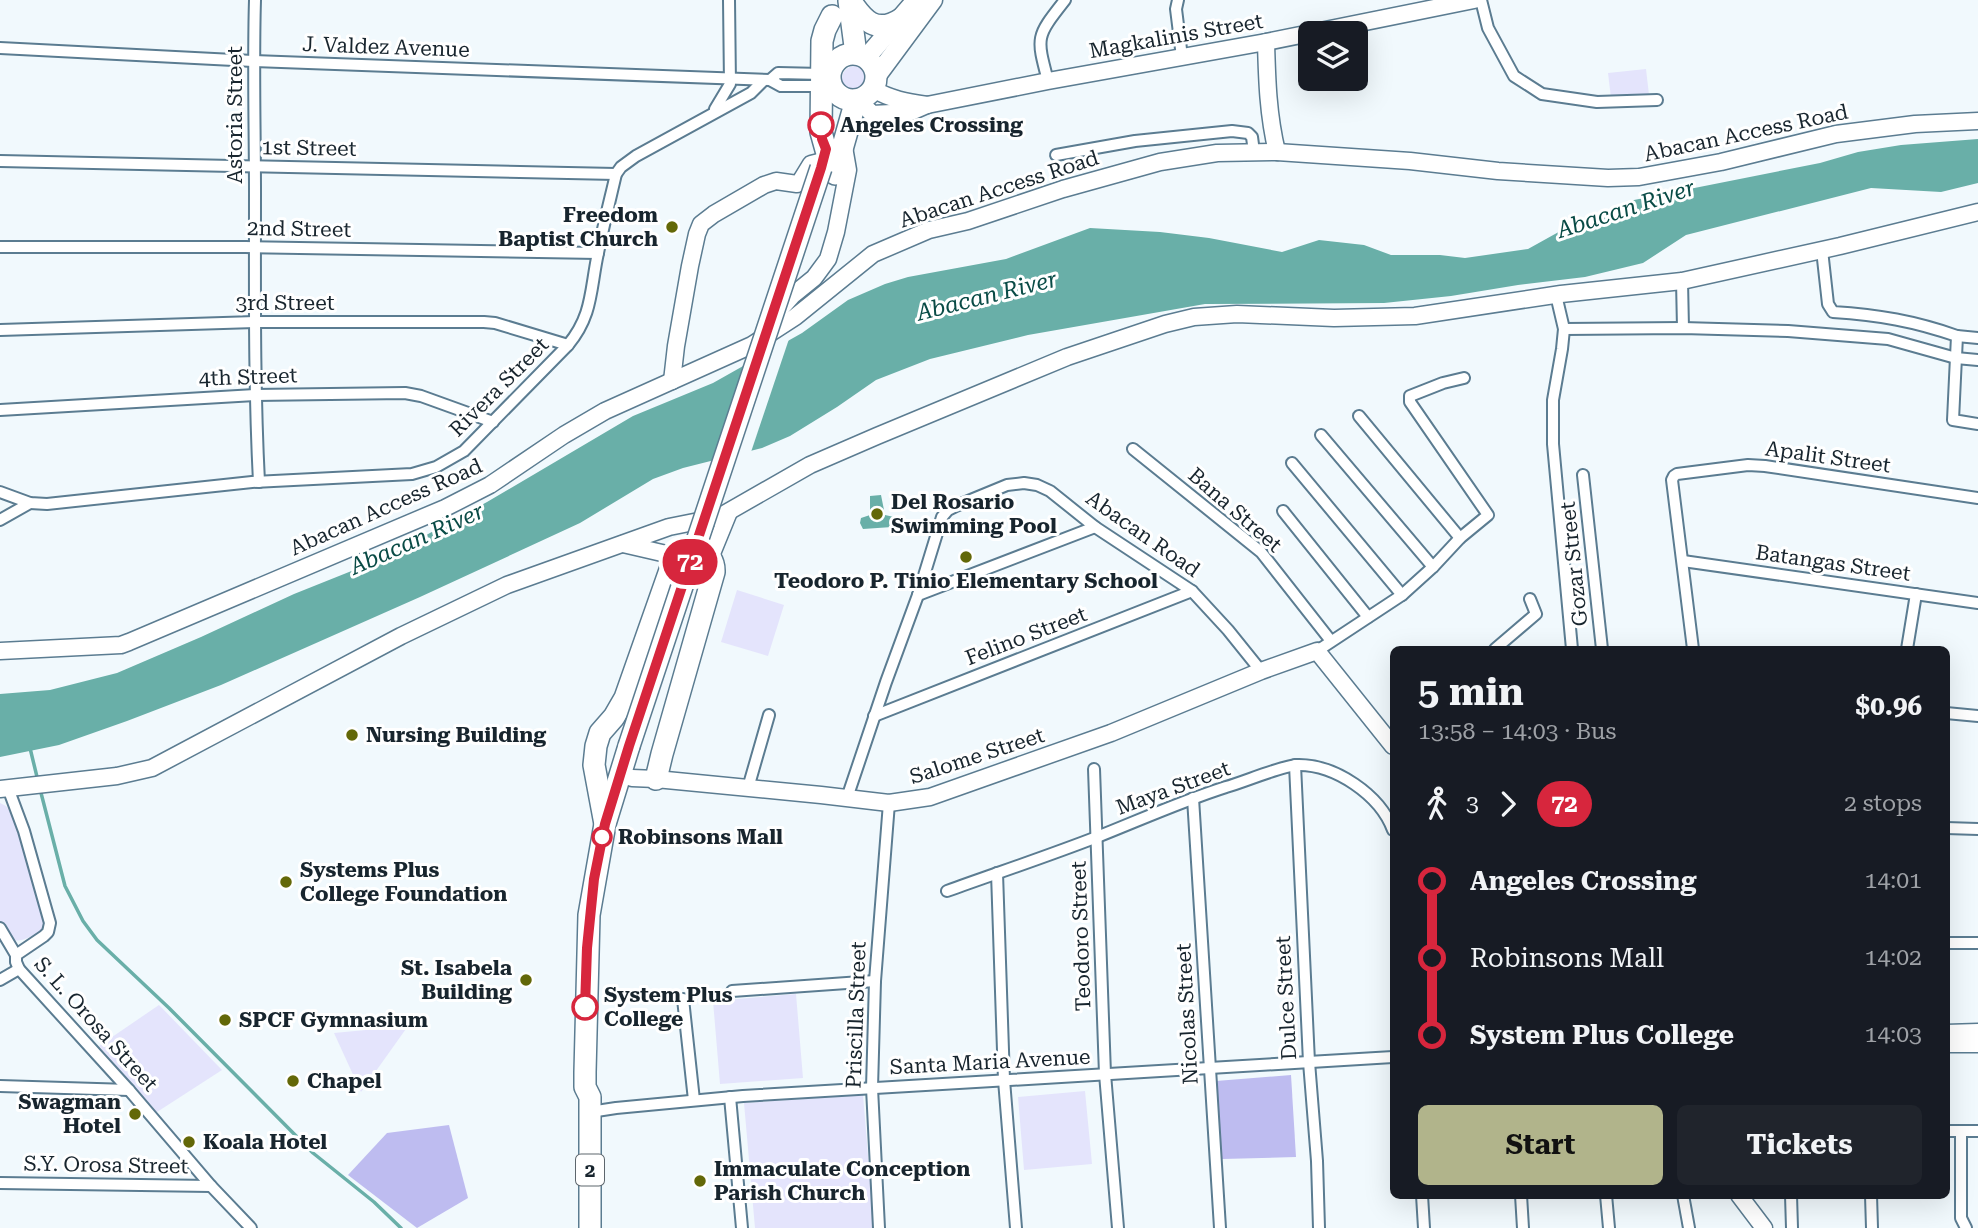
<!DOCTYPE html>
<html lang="en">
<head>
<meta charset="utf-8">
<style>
	:root { --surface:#171b24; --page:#20242c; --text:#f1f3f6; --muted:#9ea1a6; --accent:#b1b48b }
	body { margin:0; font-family:"Roboto Serif",serif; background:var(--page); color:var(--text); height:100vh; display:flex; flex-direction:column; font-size:26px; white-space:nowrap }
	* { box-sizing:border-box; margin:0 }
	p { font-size:23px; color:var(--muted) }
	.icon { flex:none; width:38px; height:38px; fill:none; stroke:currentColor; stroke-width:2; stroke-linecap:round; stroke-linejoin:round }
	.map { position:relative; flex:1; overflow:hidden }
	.panel { position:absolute; left:1390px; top:646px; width:560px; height:553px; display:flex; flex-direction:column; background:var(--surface); border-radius:10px; box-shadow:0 7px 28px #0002 }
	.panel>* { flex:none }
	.badge { padding:0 14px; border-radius:23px; font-size:24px; line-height:46px }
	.fabs { position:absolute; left:1298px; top:21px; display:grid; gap:14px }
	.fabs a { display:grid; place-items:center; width:70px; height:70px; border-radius:10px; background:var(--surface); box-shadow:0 7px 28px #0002; font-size:35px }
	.map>.badge { position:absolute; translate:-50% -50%; box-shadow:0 0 0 4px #fff }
	.legs { display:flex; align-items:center; gap:10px; height:77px; padding:0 28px; font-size:23px }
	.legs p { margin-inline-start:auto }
	.headline { display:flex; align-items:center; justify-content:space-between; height:119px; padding:0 28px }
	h1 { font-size:38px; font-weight:700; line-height:52px }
	.primary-button { display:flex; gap:14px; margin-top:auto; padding:14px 28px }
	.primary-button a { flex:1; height:80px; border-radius:10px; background:var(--accent); color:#111; font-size:28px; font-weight:700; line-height:80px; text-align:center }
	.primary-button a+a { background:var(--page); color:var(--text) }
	ul { padding:0 28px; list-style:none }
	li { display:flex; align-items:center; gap:24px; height:77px; font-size:26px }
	li i { display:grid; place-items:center; width:10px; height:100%; margin:0 9px; background:currentColor }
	li i::after { content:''; width:18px; height:18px; margin:-9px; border:5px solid; border-radius:50%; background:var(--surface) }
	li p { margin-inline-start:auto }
	li:first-child i { background:linear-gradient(#0000 50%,currentColor 0) }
	li:last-child i { background:linear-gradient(currentColor 50%,#0000 0) }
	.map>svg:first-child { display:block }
	.green { fill:#e4e4fc }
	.forest { fill:#bebcf0 }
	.water { fill:#69afa8 }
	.pier { fill:#f1f9fd }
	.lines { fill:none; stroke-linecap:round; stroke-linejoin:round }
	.stream { stroke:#69afa8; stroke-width:3.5 }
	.street-casing { stroke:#5b7c91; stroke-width:14 }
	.secondary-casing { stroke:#5b7c91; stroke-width:19 }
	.primary-casing { stroke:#5b7c91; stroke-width:21 }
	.highway-casing { stroke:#5b7c91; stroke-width:24 }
	.street { stroke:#fff; stroke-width:10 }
	.secondary { stroke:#fff; stroke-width:16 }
	.primary { stroke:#fff; stroke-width:18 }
	.highway { stroke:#fff; stroke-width:21 }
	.highway-bridge-casing { stroke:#5b7c91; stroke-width:24; stroke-linecap:butt }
	.highway-bridge { stroke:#fff; stroke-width:21 }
	.line-1-casing { stroke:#fff; stroke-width:16 }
	.line-1 { stroke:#d7263d; stroke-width:10 }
	.stop-1-dot { fill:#fff; stroke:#d7263d; stroke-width:3.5 }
	.poi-dot { fill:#636808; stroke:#fff; stroke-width:2.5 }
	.labels { text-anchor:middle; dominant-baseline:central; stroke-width:6; stroke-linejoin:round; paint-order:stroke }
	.shield { fill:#fff; stroke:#5d666d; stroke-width:2 }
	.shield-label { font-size:19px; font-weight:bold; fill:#18252e }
	.street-label { font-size:21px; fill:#18252e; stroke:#fff }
	.stop-label { font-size:21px; font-weight:bold; fill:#18252e; stroke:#fff; text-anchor:start }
	.poi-label { font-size:21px; font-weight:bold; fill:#18252e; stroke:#fff; text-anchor:start }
	.water-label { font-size:23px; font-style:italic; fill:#094b46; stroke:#fff }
</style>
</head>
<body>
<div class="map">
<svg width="1978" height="1228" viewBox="0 0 1978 1228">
	<rect width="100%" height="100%" fill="#f1f9fd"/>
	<g class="green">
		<circle cx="855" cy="79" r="13"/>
		<path d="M1646,69L1649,95L1611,98L1608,73Z"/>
		<path d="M737,590L784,605L768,656L721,642Z"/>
		<path d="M0,803L6,806L17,822L45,925C42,931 39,933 32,936C11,946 11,939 0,922Z"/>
		<path d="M796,994L803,1078L720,1084L713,1001Z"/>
		<path d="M159,1005L222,1070L157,1112L99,1046Z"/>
		<path d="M408,1026L361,1092L334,1033Z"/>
		<path d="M1085,1091L1092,1164L1024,1170L1018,1097Z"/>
		<path d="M863,1095L874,1228H755L744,1103Z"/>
	</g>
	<g class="forest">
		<path d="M1291,1075L1296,1157L1222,1159L1216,1081Z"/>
		<path d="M449,1125L468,1198L417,1228L348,1175L387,1133Z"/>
	</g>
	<g class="water">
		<path d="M1978,139V183L1941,192L1871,188L1686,235L1643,263L1585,277L1518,285L1451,296L1384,303L1205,304L1028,335L930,359L876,380L837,407L790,436L762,448L683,468L653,479L580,523L420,597L221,685L127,721L59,745L0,757V694L50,690L117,673L201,637L294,594L384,558L487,502L633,416L713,383L802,333L848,300L885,284L908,277L1006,259L1090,228L1160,232L1209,238L1282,252L1319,240L1364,245L1391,255H1440L1465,258L1528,249L1564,229L1634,200L1820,163L1858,152L1901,145Z"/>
		<path d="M881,495L885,515L894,517L895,524L892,527L863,529L860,523L861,518L870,515V496Z"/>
	</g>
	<path class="pier" d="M790,336L750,455L716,464L752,357Z"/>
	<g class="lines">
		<g class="stream">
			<path d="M30,748L38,781"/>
			<path d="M40,789L65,886L83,921L97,940L169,1008L313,1153L374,1202L401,1228"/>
		</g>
		<g class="street-casing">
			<g id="street">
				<path d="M255,0C253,64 255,129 255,193C255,289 254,386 259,482"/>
				<path d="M1178,0L1176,9L1182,57"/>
				<path d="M1481,0L1488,28L1514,76L1542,94L1597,102L1657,100"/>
				<path d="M0,48L253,61L770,80L781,86H822"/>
				<path d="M770,80L778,73L822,74"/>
				<path d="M1048,81C1036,36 1036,37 1065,0"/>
				<path d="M715,109L730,84L729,0"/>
				<path d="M1056,155L1135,141L1232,131L1248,133L1252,137L1254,152"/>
				<path d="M0,161L616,174"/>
				<path d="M0,247H245L598,253"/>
				<path d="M1822,250L1828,304L1833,312C1879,315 1914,321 1957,336L1953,420L1978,424"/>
				<path d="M1682,281L1683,328"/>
				<path d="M1556,295L1564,329L1562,349L1553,400V444L1572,649"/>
				<path d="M1564,329L1683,328L1788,331L1888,339L1956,358L1978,360"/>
				<path d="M0,330L255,322H484L495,323L568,345"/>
				<path d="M1957,336L1978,338"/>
				<path d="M0,410L255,395L405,393L421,396L493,422"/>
				<path d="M1359,416L1460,538"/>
				<path d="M1321,435L1433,567"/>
				<path d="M1133,449L1261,552L1331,641"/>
				<path d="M1292,463L1402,595"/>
				<path d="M1583,475L1602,649"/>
				<path d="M0,492L30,503L47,504L252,482L412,474L436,467L464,451L568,345C593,315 590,290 598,253C603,227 610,200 616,174L621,167L636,156L751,93L764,80"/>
				<path d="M1283,511L1368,617"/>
				<path d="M0,520L30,503"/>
				<path d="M1683,561L1978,603"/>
				<path d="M918,595L1095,527"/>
				<path d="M1495,649L1536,614L1530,599"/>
				<path d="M1693,649L1672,480L1674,476L1677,474L1748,465L1765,466L1978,498"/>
				<path d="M1907,649L1916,594"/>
				<path d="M1317,651L1402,595L1433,567L1460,538L1488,515L1410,402V396L1443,383L1464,378"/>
				<path d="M1946,713L1978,716"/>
				<path d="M874,716L1192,591"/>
				<path d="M1295,765L1309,1062L1317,1161L1319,1228"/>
				<path d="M1094,769L1105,1074L1118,1228"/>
				<path d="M8,788L24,831L50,923L48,932L44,936L16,955V962L19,969L129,1090L211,1186L251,1228"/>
				<path d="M748,788L769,715"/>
				<path d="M847,798L886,682L918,595L942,517L948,510L956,506L1007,485L1024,483L1037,485L1050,491L1095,527L1192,591L1228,630L1261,671"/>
				<path d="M1193,798L1220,1228"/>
				<path d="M1946,828L1978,829"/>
				<path d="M997,873L1004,1080L1016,1228"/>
				<path d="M947,891C997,873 1048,856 1097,837C1140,820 1182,801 1226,787C1244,782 1281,766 1297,765C1335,764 1380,795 1393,830"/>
				<path d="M0,928L16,955"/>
				<path d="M1946,943H1978"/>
				<path d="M0,980L19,969"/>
				<path d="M732,991L875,981"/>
				<path d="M683,999L694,1100"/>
				<path d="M0,1086L129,1090"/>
				<path d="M730,1097L742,1228"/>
				<path d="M590,1112L616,1108L743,1096L1393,1057"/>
				<path d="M1946,1131H1978"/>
				<path d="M1961,1131V1218L1966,1228"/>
				<path d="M0,1183L211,1186"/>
				<path d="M1422,1195L1424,1228"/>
				<path d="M1521,1195L1523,1228"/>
				<path d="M1606,1195L1609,1228"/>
				<path d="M1683,1195L1689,1228"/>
				<path d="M1791,1195L1792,1228"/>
				<path d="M1871,1195L1872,1228"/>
				<path d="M879,1228L872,1088L875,981L889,803"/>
			</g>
		</g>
		<g class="secondary-casing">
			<g id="secondary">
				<path d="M1266,42C1267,80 1268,115 1277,152"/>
				<path d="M873,89C890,99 907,102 927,105"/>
				<path d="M859,100L872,114L911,112L927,105L1048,81L1266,42L1474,0"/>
				<path d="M776,314L793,295L814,278L828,259L836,232L848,170L844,147"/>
				<path d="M672,381L676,346L690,266L697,234L701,224L714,214L764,185L776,181L797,184L800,182L811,164L823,161"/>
				<path d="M623,544L675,556"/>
				<path d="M711,556L729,512"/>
				<path d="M0,651L121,645L129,642L445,508L490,485L564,435L605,411L752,345L795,317L873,254L929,230L968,221L1063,189L1160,162L1217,153L1277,152L1410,161L1498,171L1608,178L1639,177L1721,162L1836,134L1915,124L1978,121"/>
				<path d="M632,778L656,779L821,795L889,803L930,797L1111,733L1261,671L1317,651L1393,746"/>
				<path d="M0,789L117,776L152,768L401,636L507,585L669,527L719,517L810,465L877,436L1067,357L1165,324L1194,317L1237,314L1334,318L1415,316L1561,294L1682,281L1840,246L1978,212"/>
				<path d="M1946,1033L1978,1032"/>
				<path d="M1946,1044H1978"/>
				<path d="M1739,1195L1764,1228"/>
			</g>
		</g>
		<g class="primary-casing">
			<g id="primary">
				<path d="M866,58L916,0"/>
				<path d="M876,77L933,0"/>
			</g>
		</g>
		<g class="highway-casing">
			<g id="highway">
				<path d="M850,0C863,20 876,35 901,19"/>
				<path d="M849,1L856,54"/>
				<circle cx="853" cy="77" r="23"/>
				<path d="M826,150L821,132L822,41L825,30L832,16"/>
				<path d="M835,174L856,100"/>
				<path d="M605,824L594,765L596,746L600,733L614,717L625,698L675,556C689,539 715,550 714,572L662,754L656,779"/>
				<path d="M590,1228V1097L585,1087V1072L589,915L605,824L629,746"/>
			</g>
		</g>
		<use href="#street" class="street"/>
		<use href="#secondary" class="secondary"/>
		<use href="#primary" class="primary"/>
		<use href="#highway" class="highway"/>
		<g class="highway-bridge-casing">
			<path id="highway-bridge" d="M629,746L821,168"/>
		</g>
		<use href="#highway-bridge" class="highway-bridge"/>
	</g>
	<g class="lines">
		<g class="line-1-casing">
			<path id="line-1" d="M585,1007L587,948L594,879L605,824L629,746L821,168L826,149L822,139L821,125"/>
		</g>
		<use href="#line-1" class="line-1"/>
	</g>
	<g class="stop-1-dot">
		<circle cx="821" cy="125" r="12"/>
		<circle cx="602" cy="837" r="9"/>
		<circle cx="585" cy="1007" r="12"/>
	</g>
	<g class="poi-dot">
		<circle cx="672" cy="227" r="7"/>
		<circle cx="877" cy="514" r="7"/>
		<circle cx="966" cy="557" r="7"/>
		<circle cx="352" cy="735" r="7"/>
		<circle cx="286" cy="882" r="7"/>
		<circle cx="526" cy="980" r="7"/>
		<circle cx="225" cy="1020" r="7"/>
		<circle cx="293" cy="1081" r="7"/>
		<circle cx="135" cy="1114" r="7"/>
		<circle cx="189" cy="1142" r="7"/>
		<circle cx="700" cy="1181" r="7"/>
	</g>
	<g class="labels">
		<rect class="shield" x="576" y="1154.5" width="28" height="31" rx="5"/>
		<g class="shield-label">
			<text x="590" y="1170">2</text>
		</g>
		<g class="street-label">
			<text transform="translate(1176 36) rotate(-10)">Magkalinis Street</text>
			<text transform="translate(386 47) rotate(2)">J. Valdez Avenue</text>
			<text transform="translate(235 115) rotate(-90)">Astoria Street</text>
			<text transform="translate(1746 133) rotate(-12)">Abacan Access Road</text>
			<text transform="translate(309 148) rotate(1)">1st Street</text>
			<text transform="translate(999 189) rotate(-18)">Abacan Access Road</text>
			<text transform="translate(299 229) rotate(1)">2nd Street</text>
			<text x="285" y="303">3rd Street</text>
			<text transform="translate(248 377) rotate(-2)">4th Street</text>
			<text transform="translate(499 387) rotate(-45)">Rivera Street</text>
			<text transform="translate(1828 457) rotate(8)">Apalit Street</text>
			<text transform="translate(386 507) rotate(-24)">Abacan Access Road</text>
			<text transform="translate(1235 510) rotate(41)">Bana Street</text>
			<text transform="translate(1143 534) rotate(35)">Abacan Road</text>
			<text transform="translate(1833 563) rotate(8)">Batangas Street</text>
			<text transform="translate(1574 564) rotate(-96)">Gozar Street</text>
			<text transform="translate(1026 636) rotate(-21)">Felino Street</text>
			<text transform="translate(977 756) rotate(-18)">Salome Street</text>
			<text transform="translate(1173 788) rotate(-20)">Maya Street</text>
			<text transform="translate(1081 936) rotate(-92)">Teodoro Street</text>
			<text transform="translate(1286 998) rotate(-93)">Dulce Street</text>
			<text transform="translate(1187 1014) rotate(-93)">Nicolas Street</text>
			<text transform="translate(856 1015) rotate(-88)">Priscilla Street</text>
			<text transform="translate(96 1024) rotate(48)">S. L. Orosa Street</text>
			<text transform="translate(990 1062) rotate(-3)">Santa Maria Avenue</text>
			<text transform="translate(106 1165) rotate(1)">S.Y. Orosa Street</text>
		</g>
		<g class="stop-label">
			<text x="840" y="125">Angeles Crossing</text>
			<text x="618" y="837">Robinsons Mall</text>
			<text x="604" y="995">System Plus<tspan x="604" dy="24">College</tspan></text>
		</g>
		<g class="poi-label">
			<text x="658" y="215" text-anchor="end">Freedom<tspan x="658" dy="24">Baptist Church</tspan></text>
			<text x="891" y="502">Del Rosario<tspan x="891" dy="24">Swimming Pool</tspan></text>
			<text x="966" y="581" text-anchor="middle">Teodoro P. Tinio Elementary School</text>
			<text x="366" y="735">Nursing Building</text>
			<text x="300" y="870">Systems Plus<tspan x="300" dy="24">College Foundation</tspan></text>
			<text x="512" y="968" text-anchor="end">St. Isabela<tspan x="512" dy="24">Building</tspan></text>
			<text x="239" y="1020">SPCF Gymnasium</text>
			<text x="307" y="1081">Chapel</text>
			<text x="121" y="1102" text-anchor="end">Swagman<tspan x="121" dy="24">Hotel</tspan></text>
			<text x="203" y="1142">Koala Hotel</text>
			<text x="714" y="1169">Immaculate Conception<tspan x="714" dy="24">Parish Church</tspan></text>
		</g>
		<g class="water-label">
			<text transform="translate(1626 209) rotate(-18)">Abacan River</text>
			<text transform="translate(987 296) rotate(-14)">Abacan River</text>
			<text transform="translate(417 539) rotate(-24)">Abacan River</text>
		</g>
	</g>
</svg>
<div class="fabs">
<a><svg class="icon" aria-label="layers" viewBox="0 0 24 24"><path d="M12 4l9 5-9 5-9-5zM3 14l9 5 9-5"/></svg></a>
</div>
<b class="badge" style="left:690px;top:562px;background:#d7263d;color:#fff">72</b>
<section class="panel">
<div class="headline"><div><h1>5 min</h1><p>13:58 – 14:03 · Bus</p></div><b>$0.96</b></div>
<div class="legs"><svg class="icon" aria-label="walk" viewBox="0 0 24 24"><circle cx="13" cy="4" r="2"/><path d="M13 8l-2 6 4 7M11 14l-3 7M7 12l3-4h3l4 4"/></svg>3<svg class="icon" aria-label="forward" viewBox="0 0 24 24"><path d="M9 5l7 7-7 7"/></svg><b class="badge" style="background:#d7263d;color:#fff">72</b><p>2 stops</p></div>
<ul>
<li><i style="color:#d7263d"></i><b>Angeles Crossing</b><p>14:01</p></li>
<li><i style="color:#d7263d"></i><span>Robinsons Mall</span><p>14:02</p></li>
<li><i style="color:#d7263d"></i><b>System Plus College</b><p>14:03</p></li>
</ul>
<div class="primary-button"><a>Start</a><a>Tickets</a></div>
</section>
</div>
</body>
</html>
